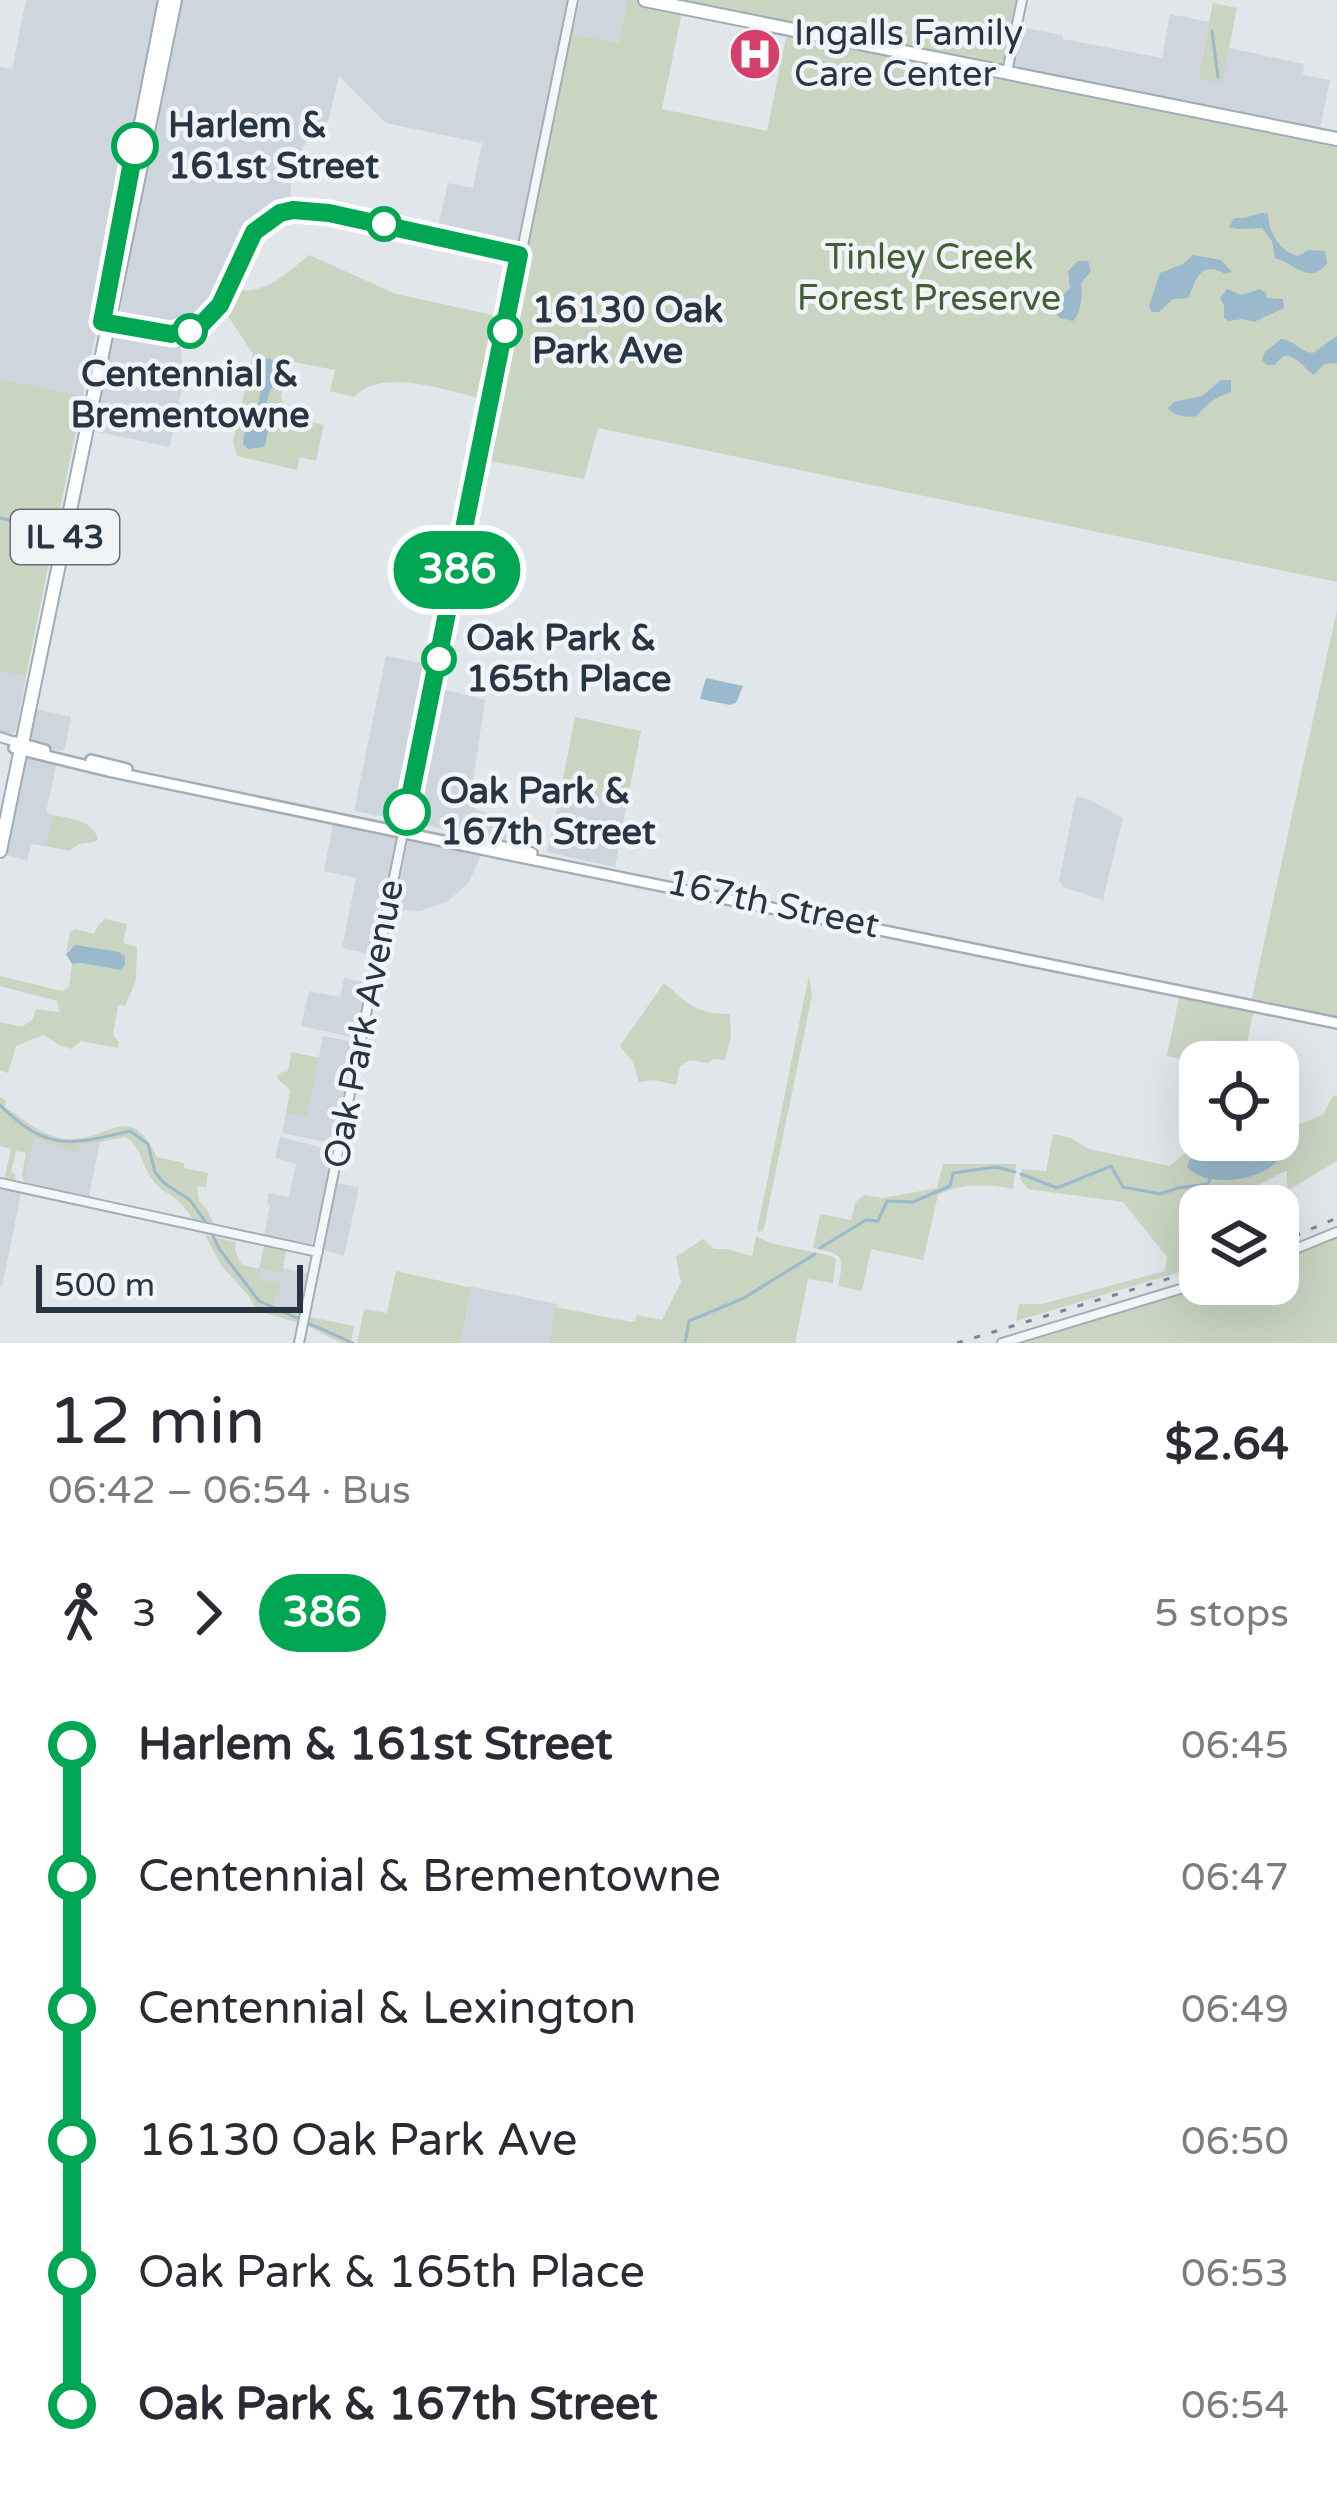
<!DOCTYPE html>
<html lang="en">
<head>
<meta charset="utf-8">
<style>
	:root { --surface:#fff; --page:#f2f2f3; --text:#2b2b33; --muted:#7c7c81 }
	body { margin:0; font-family:"Varela Round",sans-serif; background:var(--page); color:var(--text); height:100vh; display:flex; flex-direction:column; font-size:45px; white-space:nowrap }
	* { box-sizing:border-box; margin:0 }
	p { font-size:39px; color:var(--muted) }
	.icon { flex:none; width:66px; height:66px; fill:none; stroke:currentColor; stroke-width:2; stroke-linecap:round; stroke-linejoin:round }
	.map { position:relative; height:1343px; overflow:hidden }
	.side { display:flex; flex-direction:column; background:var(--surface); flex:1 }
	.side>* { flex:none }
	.badge { padding:0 24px; border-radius:39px; font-size:42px; line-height:78px }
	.buttons { position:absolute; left:1179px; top:1041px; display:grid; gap:24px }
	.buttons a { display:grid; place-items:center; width:120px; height:120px; border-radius:24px; background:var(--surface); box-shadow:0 12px 48px #0002; font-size:60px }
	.scale { position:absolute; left:36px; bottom:30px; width:267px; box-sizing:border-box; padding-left:12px; border:6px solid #283542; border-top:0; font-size:33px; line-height:42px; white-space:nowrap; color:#283542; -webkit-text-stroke:9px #f0f4f7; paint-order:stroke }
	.map>.badge { position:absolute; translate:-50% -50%; box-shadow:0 0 0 6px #fff }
	.legs { display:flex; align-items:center; gap:18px; height:132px; padding:0 48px; font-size:39px }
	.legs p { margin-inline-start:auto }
	.head { display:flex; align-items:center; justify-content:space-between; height:204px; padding:0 48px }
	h1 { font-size:66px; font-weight:600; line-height:90px }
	ul { padding:0 48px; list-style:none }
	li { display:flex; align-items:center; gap:42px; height:132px; font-size:45px }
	li i { display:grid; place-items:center; width:18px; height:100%; margin:0 15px; background:currentColor }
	li i::after { content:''; width:30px; height:30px; margin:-15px; border:9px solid; border-radius:50%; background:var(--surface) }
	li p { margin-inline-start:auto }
	li:first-child i { background:linear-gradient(#0000 50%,currentColor 0) }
	li:last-child i { background:linear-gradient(currentColor 50%,#0000 0) }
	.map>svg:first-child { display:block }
	.built { fill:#ced5dc }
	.green { fill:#c9d4c1; fill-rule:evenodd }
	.water { fill:#9ab9cc }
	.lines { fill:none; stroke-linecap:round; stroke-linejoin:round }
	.stream { stroke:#9ab9cc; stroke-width:3 }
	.tertiary-casing { stroke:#a5adb4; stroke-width:12 }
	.secondary-casing { stroke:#a5adb4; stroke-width:14 }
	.primary-casing { stroke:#9facb6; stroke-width:16 }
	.tertiary { stroke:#f3f6f8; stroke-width:8 }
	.secondary { stroke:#fff; stroke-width:9 }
	.primary { stroke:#fff; stroke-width:12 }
	.rail { stroke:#798794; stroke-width:3; stroke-dasharray:6 12; stroke-linecap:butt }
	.line-1-casing { stroke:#fff; stroke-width:27 }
	.line-1 { stroke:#00a651; stroke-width:18 }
	.stop-1-dot { fill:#fff; stroke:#00a651; stroke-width:6 }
	.labels { text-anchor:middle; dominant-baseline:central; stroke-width:9; stroke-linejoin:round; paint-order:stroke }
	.shield { fill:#f0f4f7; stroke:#646e78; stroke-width:3 }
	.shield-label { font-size:33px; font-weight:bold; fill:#283542 }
	.poi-label { font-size:36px; fill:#283542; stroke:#f0f4f7; text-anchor:start }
	.stop-label { font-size:36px; font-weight:bold; fill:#283542; stroke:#f0f4f7; text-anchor:start }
	.park-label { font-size:36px; fill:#425f35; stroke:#f0f4f7 }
	.street-label { font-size:36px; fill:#283542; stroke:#f0f4f7 }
</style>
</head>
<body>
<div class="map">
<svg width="1337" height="1343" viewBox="0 0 1337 1343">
	<rect width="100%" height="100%" fill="#e0e6ea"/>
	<g class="built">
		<path d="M26,0H162L83,396L0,379V67L12,69Z"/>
		<path d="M179,0H569L516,250L437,232L448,183L473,188L482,143L386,123L339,76L328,121L309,136L292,169L290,207L255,228L246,240L221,299L211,314L188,328L174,330L117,320L115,318Z"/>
		<path d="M580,0H627L619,43L572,34Z"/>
		<path d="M1170,14L1209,22L1198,77L1221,82L1229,48L1304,64L1303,75L1330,80L1320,128L1316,131L1012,68L1021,27L1062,35L1063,39L1162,58Z"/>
		<path d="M116,332L180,342L184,379L170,447L89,430L111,333Z"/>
		<path d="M386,656L430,665L397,819L354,811Z"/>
		<path d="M0,671L26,676L16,731L8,737L0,735Z"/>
		<path d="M442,689L485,700L471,794L478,796L476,810L530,820L525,847L414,823Z"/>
		<path d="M32,708L71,717L65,749L61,751L25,741Z"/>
		<path d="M24,755L57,762L46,812L52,815L46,846L31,844L27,861L4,854Z"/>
		<path d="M561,789L627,802L615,867L547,852Z"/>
		<path d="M1076,796L1088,799L1123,818L1103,900L1063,887L1059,881Z"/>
		<path d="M334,820L397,835L375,955L342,948L356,878L324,871Z"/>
		<path d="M409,838L482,853L469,882L448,901L420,911L393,909Z"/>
		<path d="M344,978L370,984L360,1035L356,1038L301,1026L309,991L340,997Z"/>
		<path d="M323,1036L358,1043L336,1144L282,1133L286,1113L307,1117Z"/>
		<path d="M280,1137L335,1151L311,1247L264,1238L270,1205L267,1204L269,1193L289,1197L296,1164L275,1158Z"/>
		<path d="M33,1138L77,1152L78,1146L100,1142L88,1200L23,1185Z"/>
		<path d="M335,1183L359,1187L344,1256L326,1251L323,1247Z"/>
		<path d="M0,1190L21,1194L2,1287L0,1286Z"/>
		<path d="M283,1268L310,1274L302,1314L273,1304L276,1291L258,1279L260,1269L281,1274Z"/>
		<path d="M469,1286L557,1304L549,1343H460L472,1290Z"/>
	</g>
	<g class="green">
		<path d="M627,0H1018L1002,75L1337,146V582L598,428L584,479L486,460L494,406L572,34L619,43ZM682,12L787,33L767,131L662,109Z"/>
		<path d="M1213,3L1237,8L1222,83L1198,78Z"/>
		<path d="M309,255L396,294L502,317L487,396L484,399C447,391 382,366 354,397L330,391L335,370L289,361L281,396L288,417L324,425L316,461L300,457L297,470L237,456L233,441L253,354L226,313L234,303L237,290C267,294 287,273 309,255Z"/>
		<path d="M0,379L83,396L26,676L0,671Z"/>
		<path d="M488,466L448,662L445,658L483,470Z"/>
		<path d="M1337,610V1016L1252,998Z"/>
		<path d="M575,717L641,731L627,802L561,789Z"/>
		<path d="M52,815C69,818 93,820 98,839L94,842L79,844L69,851L46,846Z"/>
		<path d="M105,919L127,924L123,943L137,947L136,980L125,1006L118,1005L113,1035L119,1043L118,1048L81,1041L71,1049L59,1045L44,1035L16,1046L8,1073L0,1070V1022L22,1027L33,1019L36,1009L60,1012L57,1001L0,986V976L62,991L69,987L72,964L81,963L120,970L69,949L66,954L70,932L75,929L94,934L98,925Z"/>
		<path d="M809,975L812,996L764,1228L761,1232L757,1231Z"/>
		<path d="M664,983C689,1004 695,1014 730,1014L731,1036L725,1060L713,1059L708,1063L690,1060L680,1066L676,1085L654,1080L639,1082L633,1062L620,1046Z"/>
		<path d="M1180,993L1254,1009L1243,1062H1200V1108L1194,1106L1198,1087L1180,1083L1184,1060L1167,1056Z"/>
		<path d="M292,1052L319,1058L307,1117L286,1113L290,1090L277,1078L280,1073L288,1071Z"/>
		<path d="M1333,1096H1337V1161L1287,1191V1171C1274,1175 1264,1184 1251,1188C1238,1193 1225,1189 1212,1192C1172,1201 1174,1232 1187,1262L1200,1258V1266L1016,1321L1019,1304H1042L1165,1271L1167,1257L1123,1202L1028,1189L1020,1179L1022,1169L1046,1171L1053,1134L1071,1138L1089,1149L1170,1166L1185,1153L1193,1154L1190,1159C1197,1164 1206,1175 1213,1178C1236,1186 1280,1170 1286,1146L1279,1140L1280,1132L1323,1115Z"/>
		<path d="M0,1097L6,1100L5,1107C22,1118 44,1137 65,1139C109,1143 128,1098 157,1157L184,1163V1168L208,1173L206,1187L197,1186L199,1201L207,1210L215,1227L196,1223C190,1215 184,1206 176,1199C168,1193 158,1188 152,1179C141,1164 142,1147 125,1137L79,1146L77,1153L34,1138L24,1181L22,1175L26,1153L16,1151L11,1172L15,1174L16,1183L4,1180L11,1149L0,1146Z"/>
		<path d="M943,1164H1016L1013,1189C986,1184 962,1182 938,1195L923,1260L871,1249L862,1291L838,1286C845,1255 843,1254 813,1248L820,1214L851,1220L855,1203L864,1195L883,1198L937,1188Z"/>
		<path d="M205,1235L236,1242L235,1251L242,1265L259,1269L264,1246L286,1251L282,1274L261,1269L258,1279L281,1284L273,1304L301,1314L299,1323L262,1312L254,1306L248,1295L221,1265Z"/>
		<path d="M1337,1235V1343H1013L1211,1284H1237V1287L1243,1289L1245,1284H1278V1262Z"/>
		<path d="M756,1236L770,1243L831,1256L836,1259L833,1283L808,1279L795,1343H549L556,1307L631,1322L635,1321L637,1315L662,1320L681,1282L676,1257L703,1239L714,1249H727L752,1256Z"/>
		<path d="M396,1271L472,1288L460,1343H357L364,1309L387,1313Z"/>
		<path d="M310,1317L354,1326L351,1343H341L308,1326Z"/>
	</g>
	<g class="water">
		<path d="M1261,213L1268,214C1268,232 1280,252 1298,256L1308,250L1325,251L1327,263C1310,287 1293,262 1275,258L1272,241L1262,228L1237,229L1229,227L1234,218H1244Z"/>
		<path d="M1193,255L1221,260L1232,272C1218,275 1230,274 1216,270C1197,265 1195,285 1188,298L1173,299L1159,312H1152L1149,306L1160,273L1183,264Z"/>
		<path d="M1078,261H1088L1091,271L1081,283C1083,294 1081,314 1073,321L1060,318L1056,314L1057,301L1070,288L1068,271Z"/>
		<path d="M1227,289L1242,295L1260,289L1266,293L1267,298L1283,299L1284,308L1254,322L1242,319L1228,321L1224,318V305L1220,298Z"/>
		<path d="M1337,336V363L1324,364L1314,375C1307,371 1295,354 1285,356C1280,357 1278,362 1275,365H1267L1262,360L1265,352L1281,339C1294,340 1300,352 1313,353Z"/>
		<path d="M269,358L276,363C279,384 268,387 267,404C265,421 271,431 264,447L248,449L243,444C243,426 253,420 258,404C263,390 257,375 262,361Z"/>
		<path d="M1221,380H1231V392C1216,397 1207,403 1197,416C1187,418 1174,416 1168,408L1174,402L1202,396Z"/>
		<path d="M706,678L743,686L736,703L730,705L700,699Z"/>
		<path d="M75,945L119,952L125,957V965L120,970L81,963L72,964L66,954Z"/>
		<path d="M1279,1140L1287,1146C1278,1179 1210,1192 1187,1167L1190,1159L1224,1145L1252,1151L1258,1145Z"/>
	</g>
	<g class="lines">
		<g class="stream">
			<path d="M1212,31L1218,77"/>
			<path d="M0,518L53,529"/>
			<path d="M0,1105C47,1152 71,1145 130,1131L148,1144L155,1172L164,1183L190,1200L207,1224"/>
			<path d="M1021,1174L1057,1188L1111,1166L1123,1187L1160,1194L1178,1188L1208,1184L1210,1179"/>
			<path d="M212,1234L220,1250L259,1301L353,1343"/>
			<path d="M820,1248L866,1220L878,1221L887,1201L913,1202L950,1186L953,1173L996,1167L1015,1172"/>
			<path d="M685,1343L689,1321L744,1298L815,1254"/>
		</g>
		<g class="tertiary-casing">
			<g id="tertiary">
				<path d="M1007,72L1022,0"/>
				<path d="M0,737L15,742"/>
				<path d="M0,1183L318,1252"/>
				<path d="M1278,1256L1337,1232"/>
				<path d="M299,1343L573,0"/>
				<path d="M1002,1343L1200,1283"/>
			</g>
		</g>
		<g class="secondary-casing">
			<g id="secondary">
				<path d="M15,742L45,750"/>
				<path d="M14,748L108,771L510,855L1337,1023"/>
				<path d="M91,760L127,769"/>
				<path d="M490,844L532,853"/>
			</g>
		</g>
		<g class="primary-casing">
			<g id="primary">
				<path d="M645,0L1337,139"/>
				<path d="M119,236L165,0"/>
				<path d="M0,851L175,0"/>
			</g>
		</g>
		<use href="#tertiary" class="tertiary"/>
		<use href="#secondary" class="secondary"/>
		<use href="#primary" class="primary"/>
		<g class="rail">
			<path d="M1278,1243L1337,1218"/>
			<path d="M957,1343L1200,1269"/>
		</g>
	</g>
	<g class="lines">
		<g class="line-1-casing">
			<path id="line-1" d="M135,146L102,322L171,334L198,328L220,305L254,232L280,213L293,210L329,213L519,255L407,812"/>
		</g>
		<use href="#line-1" class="line-1"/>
	</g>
	<defs>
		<g id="hospital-disc" transform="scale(2.7)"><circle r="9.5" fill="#d5406a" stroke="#f0f4f7"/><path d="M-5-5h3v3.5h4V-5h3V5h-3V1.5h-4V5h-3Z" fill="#fff"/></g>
	</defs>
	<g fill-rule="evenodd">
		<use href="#hospital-disc" x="755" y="54"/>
	</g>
	<g class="stop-1-dot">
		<circle cx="135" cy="146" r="21"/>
		<circle cx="384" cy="224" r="15"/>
		<circle cx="190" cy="331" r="15"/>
		<circle cx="505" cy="331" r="15"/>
		<circle cx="439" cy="659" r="15"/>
		<circle cx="407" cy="812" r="21"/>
	</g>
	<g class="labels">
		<rect class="shield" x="11" y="510" width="108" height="54" rx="9"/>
		<g class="shield-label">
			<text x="65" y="537">IL 43</text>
		</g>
		<g class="poi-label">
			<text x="794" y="33">Ingalls Family<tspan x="794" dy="41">Care Center</tspan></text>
		</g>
		<g class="stop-label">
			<text x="168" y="125">Harlem &amp;<tspan x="168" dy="41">161st Street</tspan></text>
			<text x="532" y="310">16130 Oak<tspan x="532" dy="41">Park Ave</tspan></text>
			<text x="190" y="374" text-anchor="middle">Centennial &amp;<tspan x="190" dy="41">Brementowne</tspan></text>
			<text x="466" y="638">Oak Park &amp;<tspan x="466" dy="41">165th Place</tspan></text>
			<text x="440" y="791">Oak Park &amp;<tspan x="440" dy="41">167th Street</tspan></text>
		</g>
		<g class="park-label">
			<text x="929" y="257">Tinley Creek<tspan x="929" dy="41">Forest Preserve</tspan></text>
		</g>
		<g class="street-label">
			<text transform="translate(773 904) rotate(12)">167th Street</text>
			<text transform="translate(364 1024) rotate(-79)">Oak Park Avenue</text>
		</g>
	</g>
</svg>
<div class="buttons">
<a><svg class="icon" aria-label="locate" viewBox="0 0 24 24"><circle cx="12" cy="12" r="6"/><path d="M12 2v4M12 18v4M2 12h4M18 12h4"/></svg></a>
<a><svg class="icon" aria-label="layers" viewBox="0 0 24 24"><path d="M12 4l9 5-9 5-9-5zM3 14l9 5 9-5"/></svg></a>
</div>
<div class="scale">500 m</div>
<b class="badge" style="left:457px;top:570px;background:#00a651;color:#fff">386</b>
</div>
<section class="side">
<div class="head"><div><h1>12 min</h1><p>06:42 – 06:54 · Bus</p></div><b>$2.64</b></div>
<div class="legs"><svg class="icon" aria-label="walk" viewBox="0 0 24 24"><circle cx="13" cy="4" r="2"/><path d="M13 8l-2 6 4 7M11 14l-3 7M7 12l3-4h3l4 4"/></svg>3<svg class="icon" aria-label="forward" viewBox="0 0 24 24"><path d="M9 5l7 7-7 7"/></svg><b class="badge" style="background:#00a651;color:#fff">386</b><p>5 stops</p></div>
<ul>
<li><i style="color:#00a651"></i><b>Harlem &amp; 161st Street</b><p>06:45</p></li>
<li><i style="color:#00a651"></i><span>Centennial &amp; Brementowne</span><p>06:47</p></li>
<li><i style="color:#00a651"></i><span>Centennial &amp; Lexington</span><p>06:49</p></li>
<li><i style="color:#00a651"></i><span>16130 Oak Park Ave</span><p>06:50</p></li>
<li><i style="color:#00a651"></i><span>Oak Park &amp; 165th Place</span><p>06:53</p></li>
<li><i style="color:#00a651"></i><b>Oak Park &amp; 167th Street</b><p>06:54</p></li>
</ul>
</section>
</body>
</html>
